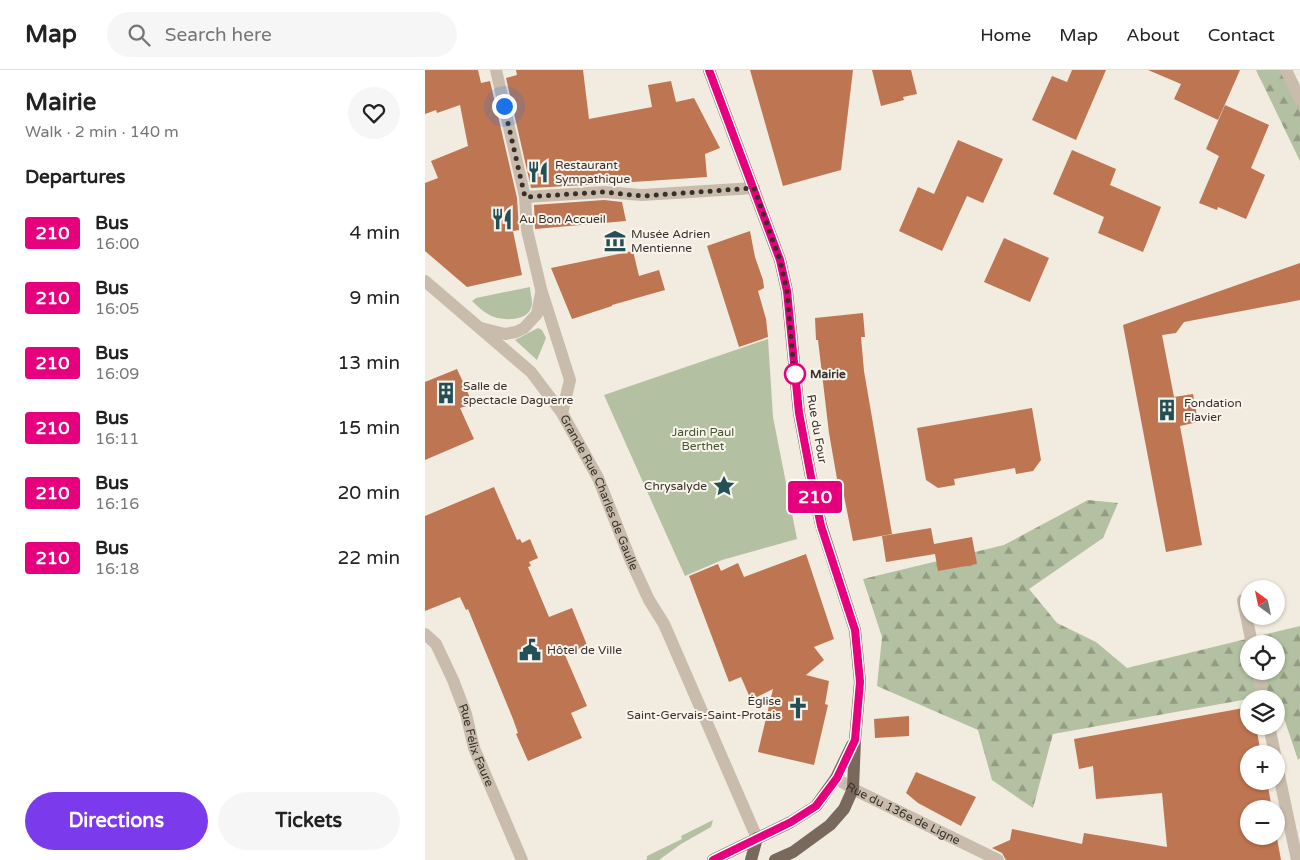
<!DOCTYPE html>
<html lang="en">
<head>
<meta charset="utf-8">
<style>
	:root { --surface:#fff; --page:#f6f6f6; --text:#222; --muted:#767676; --line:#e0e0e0; --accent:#7c3aed }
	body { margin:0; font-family:"Varela Round",sans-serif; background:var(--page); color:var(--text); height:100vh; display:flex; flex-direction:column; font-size:19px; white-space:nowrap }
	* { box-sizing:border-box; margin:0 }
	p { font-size:16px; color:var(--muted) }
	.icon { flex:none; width:28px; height:28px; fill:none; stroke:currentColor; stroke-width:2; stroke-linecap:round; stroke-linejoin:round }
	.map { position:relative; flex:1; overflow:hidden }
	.side { display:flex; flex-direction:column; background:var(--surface); width:425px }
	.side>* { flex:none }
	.badge { padding:0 10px; border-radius:4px; font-size:18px; line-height:32px }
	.needle { width:32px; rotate:327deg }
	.tools { position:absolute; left:815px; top:510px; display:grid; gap:10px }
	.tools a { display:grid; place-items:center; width:45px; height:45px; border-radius:50%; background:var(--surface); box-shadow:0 1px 4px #0004; font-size:25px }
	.you { position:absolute; width:25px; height:25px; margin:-12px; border:4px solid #fff; border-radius:50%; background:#1a73e8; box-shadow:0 0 0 8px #1a73e833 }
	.map>.badge { position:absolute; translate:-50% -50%; box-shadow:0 0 0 2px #fff }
	h2 { padding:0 25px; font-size:19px; line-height:45px }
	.round { display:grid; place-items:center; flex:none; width:52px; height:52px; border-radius:26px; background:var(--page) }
	.headline { display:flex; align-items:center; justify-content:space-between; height:85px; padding:0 25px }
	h1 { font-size:24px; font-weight:800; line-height:38px }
	.cta { display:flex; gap:10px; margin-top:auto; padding:10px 25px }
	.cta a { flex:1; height:58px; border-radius:30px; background:var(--accent); color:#fff; font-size:20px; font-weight:800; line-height:58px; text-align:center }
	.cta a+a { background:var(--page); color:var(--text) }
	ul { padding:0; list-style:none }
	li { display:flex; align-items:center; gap:15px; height:65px; padding:0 25px }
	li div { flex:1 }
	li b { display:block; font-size:19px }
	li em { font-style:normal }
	li .badge { min-width:55px; font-weight:700; text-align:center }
	header { display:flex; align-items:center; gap:30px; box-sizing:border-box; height:70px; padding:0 25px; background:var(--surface); border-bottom:1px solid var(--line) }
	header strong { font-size:24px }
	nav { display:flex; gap:28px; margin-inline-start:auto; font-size:18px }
	.search { width:350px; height:45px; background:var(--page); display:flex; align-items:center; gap:12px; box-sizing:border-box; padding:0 18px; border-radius:28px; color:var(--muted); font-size:19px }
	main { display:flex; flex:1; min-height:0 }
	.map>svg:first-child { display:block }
	.green { fill:#b3c0a1 }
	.forest { fill:url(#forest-firs); fill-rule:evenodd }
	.building { fill:#be7551 }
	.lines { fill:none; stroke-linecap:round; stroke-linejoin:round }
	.minor { stroke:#c9bcac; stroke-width:12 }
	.major { stroke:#79695d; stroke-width:12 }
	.line-casing { stroke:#fff; stroke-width:11 }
	.line { stroke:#e6007e; stroke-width:8 }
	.walk { stroke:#38302b; stroke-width:5; stroke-dasharray:0 9 }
	.stop-dot { fill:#fff; stroke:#e6007e; stroke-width:2.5 }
	.labels { text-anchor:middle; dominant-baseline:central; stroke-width:4; stroke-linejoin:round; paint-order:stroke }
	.poi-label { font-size:12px; fill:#38302b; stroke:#f9f4ec; text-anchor:start }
	.stop-label { font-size:12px; font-weight:bold; fill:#38302b; stroke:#f9f4ec; text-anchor:start }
	.street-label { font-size:12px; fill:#38302b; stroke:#f9f4ec }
	.park-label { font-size:12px; fill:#445530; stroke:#f9f4ec }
</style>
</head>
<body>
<header>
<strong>Map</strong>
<div class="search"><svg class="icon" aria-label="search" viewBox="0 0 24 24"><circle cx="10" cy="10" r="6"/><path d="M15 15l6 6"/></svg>Search here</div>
<nav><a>Home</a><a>Map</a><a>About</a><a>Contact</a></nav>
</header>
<main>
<section class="side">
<div class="headline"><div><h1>Mairie</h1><p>Walk · 2 min · 140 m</p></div><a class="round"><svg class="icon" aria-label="heart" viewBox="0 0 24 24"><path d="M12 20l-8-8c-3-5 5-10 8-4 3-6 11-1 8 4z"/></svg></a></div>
<h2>Departures</h2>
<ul>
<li><span class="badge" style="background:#e6007e;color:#fff">210</span><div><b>Bus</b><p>16:00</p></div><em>4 min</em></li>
<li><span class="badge" style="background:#e6007e;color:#fff">210</span><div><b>Bus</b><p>16:05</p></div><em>9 min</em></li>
<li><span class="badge" style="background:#e6007e;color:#fff">210</span><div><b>Bus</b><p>16:09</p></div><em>13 min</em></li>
<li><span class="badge" style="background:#e6007e;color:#fff">210</span><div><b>Bus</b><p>16:11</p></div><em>15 min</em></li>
<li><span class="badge" style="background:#e6007e;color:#fff">210</span><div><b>Bus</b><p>16:16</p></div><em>20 min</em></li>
<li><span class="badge" style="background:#e6007e;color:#fff">210</span><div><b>Bus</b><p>16:18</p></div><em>22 min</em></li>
</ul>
<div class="cta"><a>Directions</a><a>Tickets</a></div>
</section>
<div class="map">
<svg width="875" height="790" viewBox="0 0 875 790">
	<defs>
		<pattern id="forest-firs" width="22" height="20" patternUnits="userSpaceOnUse" patternTransform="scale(1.25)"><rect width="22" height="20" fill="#b3c0a1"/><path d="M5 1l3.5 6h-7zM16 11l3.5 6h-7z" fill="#939c83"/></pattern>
	</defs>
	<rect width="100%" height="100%" fill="#f2ebe0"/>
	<g class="green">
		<path d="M105,217C105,222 107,228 107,233C106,251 82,251 69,247C61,244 53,237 47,231L51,228Z"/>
		<path d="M113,258L117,260L121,268L112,290L90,270Z"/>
		<path d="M343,269L348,347L372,469L297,490L260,506L179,325Z"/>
		<path d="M288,750L286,757L256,774L234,790H220L222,789V786L257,769L256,766Z"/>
	</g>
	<g class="forest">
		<path d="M831,0H862L875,29V91Z"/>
		<path d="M663,430L693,433L678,468L604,519L632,553L671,572L702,598L875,556V688L873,690L851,624L628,664L608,738L567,710L553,660L452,616L457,567L438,509L579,475ZM824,574H851V601H824Z"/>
	</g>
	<g class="building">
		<path d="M0,0H53L56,13L65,11L92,128L94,160L88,161L97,205L42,217L0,181V113L13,108L6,91L43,76L35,35L12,43L11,40L0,44Z"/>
		<path d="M91,0H158L164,49L227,37L223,15L246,11L251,32L269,28L295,78L280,84L282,107L193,113V115L178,114L106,118L81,8L92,5Z"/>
		<path d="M325,0H428L416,100L358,116Z"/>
		<path d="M447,0H486L492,24L478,27L479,30L456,36Z"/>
		<path d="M647,0H681L651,70L607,50L627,6L642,12Z"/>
		<path d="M723,0H815L793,50L749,29L756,14Z"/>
		<path d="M800,35L844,55L826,98L840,105L821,149L793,137L792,140L774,133L794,86L781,79Z"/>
		<path d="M533,70L578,89L558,133L542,126L517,181L474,161L493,117L509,124Z"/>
		<path d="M647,80L691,99L685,115L736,137L718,182L673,163L679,147L628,124Z"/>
		<path d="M179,130L197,132L201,151L110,159L109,135Z"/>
		<path d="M325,161L330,187L338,210L339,218L333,221L341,249L343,267L314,277L282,176Z"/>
		<path d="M579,168L624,188L605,232L559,212Z"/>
		<path d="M208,181L214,206L234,200L240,220L187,235V236L147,249L126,198Z"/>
		<path d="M875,193V230L759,252L751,263L737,265L749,327L768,324L773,352L755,356L777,475L741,482L698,255Z"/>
		<path d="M438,243L440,267H436L439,301L467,464L428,471L419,426H415L404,363L393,270H391L390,248Z"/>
		<path d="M32,299L48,334L35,338L49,369L0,390V312Z"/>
		<path d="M607,338L616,390L608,401L591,404L590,398L529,409L530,415L513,418L501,410L492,358Z"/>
		<path d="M69,417L92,470L95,469L97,473L105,469L113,488L104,492L106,496L103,497L124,547L147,538L162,575L140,585L162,636L146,643L157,668L103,691L91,664L93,663L88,649L43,539L41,540L35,527L0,541V446Z"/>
		<path d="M506,458L509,474L547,467L552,494L513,501L510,484L461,492L457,466Z"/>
		<path d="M381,484L409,569L389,577L399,590L381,605L404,611L400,634L403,635L389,695L333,682L348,619L326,630L316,607L304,612L264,506L293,494L296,501L313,493L319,507Z"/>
		<path d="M824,637V656H831L836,684H824V711H842L847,739H824V766H851V763L856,790H581L577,783L567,778L585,770L587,759L657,774L659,763L742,777L737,723L671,729L668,696L654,699L649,669Z"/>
		<path d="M484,646V666L450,668L449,649Z"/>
		<path d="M491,702L551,727L536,756L493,733L481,723Z"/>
	</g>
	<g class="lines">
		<g class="minor">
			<path d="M71,0L100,127L102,160L116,219L145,310L137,343"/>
			<path d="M861,0L875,29"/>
			<path d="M100,127L179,122L217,125L329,118"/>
			<path id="s1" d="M0,211L106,302L137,343L173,408L206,491L224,530L239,554L332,768"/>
			<path d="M56,258L80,264L91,262L99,258L112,244L116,223"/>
			<path d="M818,530L827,574"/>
			<path id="s2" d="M0,564L11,574L28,610L41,644L49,678L97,790"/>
			<path d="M833,601L838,629"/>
			<path d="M844,656L850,684"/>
			<path d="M851,691L872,790"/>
			<path id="s3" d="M411,708L428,719L573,790"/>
		</g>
		<g class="major">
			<path d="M284,0L355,190L362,221L374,343L389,423L396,455L430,560L435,612L430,670L428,719L419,739L405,755L368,782L350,790"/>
			<path d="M288,790L366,752L391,736L411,708L427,675"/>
			<path d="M326,790L332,768"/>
		</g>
	</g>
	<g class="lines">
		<g class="line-casing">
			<path id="line" d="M284,0L355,190L362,221L374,343L389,423L396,456L430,560L435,612L430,670L412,708L391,736L366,752L288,790"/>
		</g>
		<use href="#line" class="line"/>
		<path class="walk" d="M79,36L100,127L179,122L217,126L329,118L355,190L362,221L370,312V304"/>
	</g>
	<defs>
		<g id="restaurant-bare" transform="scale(1.725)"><path d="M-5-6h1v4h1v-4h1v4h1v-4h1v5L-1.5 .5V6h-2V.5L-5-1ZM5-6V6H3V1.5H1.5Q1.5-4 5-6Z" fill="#234f57" stroke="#f9f4ec" stroke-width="2.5" paint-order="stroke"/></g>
		<g id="museum-bare" transform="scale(1.725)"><path d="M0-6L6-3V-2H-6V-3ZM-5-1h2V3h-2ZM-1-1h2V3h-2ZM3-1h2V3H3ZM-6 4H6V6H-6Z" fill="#234f57" stroke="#f9f4ec" stroke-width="2.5" paint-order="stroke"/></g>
		<g id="building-bare" transform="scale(1.725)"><path d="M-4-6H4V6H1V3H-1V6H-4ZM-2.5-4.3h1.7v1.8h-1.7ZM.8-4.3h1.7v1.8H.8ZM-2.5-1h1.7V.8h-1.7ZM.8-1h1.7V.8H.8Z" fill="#234f57" stroke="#f9f4ec" stroke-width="2.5" paint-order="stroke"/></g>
		<g id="sight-bare" transform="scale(1.725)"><path d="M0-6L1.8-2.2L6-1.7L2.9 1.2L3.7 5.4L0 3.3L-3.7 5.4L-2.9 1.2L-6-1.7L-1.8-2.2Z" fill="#234f57" stroke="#f9f4ec" stroke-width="2.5" paint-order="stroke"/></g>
		<g id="civic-bare" transform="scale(1.725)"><path d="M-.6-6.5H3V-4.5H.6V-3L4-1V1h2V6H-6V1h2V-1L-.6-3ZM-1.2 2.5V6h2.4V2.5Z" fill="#234f57" stroke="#f9f4ec" stroke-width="2.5" paint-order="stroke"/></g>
		<g id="church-bare" transform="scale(1.725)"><path d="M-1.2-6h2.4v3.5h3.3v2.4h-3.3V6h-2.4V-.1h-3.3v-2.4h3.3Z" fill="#234f57" stroke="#f9f4ec" stroke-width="2.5" paint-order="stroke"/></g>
	</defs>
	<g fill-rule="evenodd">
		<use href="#restaurant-bare" x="113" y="102"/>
		<use href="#restaurant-bare" x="77" y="149"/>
		<use href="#museum-bare" x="190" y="171"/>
		<use href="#building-bare" x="21" y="323"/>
		<use href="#building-bare" x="742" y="340"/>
		<use href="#sight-bare" x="299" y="416"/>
		<use href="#civic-bare" x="105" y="580"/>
		<use href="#church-bare" x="373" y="638"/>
	</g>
	<circle class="stop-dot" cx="370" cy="304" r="10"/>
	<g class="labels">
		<g class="poi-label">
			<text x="130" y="95">Restaurant<tspan x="130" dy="14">Sympathique</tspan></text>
			<text x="94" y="149">Au Bon Accueil</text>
			<text x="206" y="164">Musée Adrien<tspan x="206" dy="14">Mentienne</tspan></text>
			<text x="38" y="316">Salle de<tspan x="38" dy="14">spectacle Daguerre</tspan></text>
			<text x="759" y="333">Fondation<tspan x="759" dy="14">Flavier</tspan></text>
			<text x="282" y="416" text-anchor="end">Chrysalyde</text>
			<text x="122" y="580">Hôtel de Ville</text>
			<text x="356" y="631" text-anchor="end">Église<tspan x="356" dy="14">Saint-Gervais-Saint-Protais</tspan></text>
		</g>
		<g class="stop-label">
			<text x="385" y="304">Mairie</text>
		</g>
		<g class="street-label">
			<text transform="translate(392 359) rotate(80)">Rue du Four</text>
			<text stroke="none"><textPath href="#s1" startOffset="279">Grande Rue Charles de Gaulle</textPath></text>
			<text stroke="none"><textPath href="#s2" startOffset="124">Rue Félix Faure</textPath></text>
			<text stroke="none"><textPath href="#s3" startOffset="76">Rue du 136e de Ligne</textPath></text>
		</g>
		<g class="park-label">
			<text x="278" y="362">Jardin Paul<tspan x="278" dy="14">Berthet</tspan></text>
		</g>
	</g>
</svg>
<div class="tools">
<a><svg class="needle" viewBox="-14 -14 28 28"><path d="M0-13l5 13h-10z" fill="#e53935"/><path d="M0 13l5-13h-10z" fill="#767676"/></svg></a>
<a><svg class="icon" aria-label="locate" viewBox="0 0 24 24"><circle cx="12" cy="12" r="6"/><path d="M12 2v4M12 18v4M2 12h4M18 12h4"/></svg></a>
<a><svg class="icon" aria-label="layers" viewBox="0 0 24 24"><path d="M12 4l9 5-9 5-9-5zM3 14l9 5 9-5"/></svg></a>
<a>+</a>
<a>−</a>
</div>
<div class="you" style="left:79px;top:36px"></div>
<b class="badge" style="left:390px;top:427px;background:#e6007e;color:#fff">210</b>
</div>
</main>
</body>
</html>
